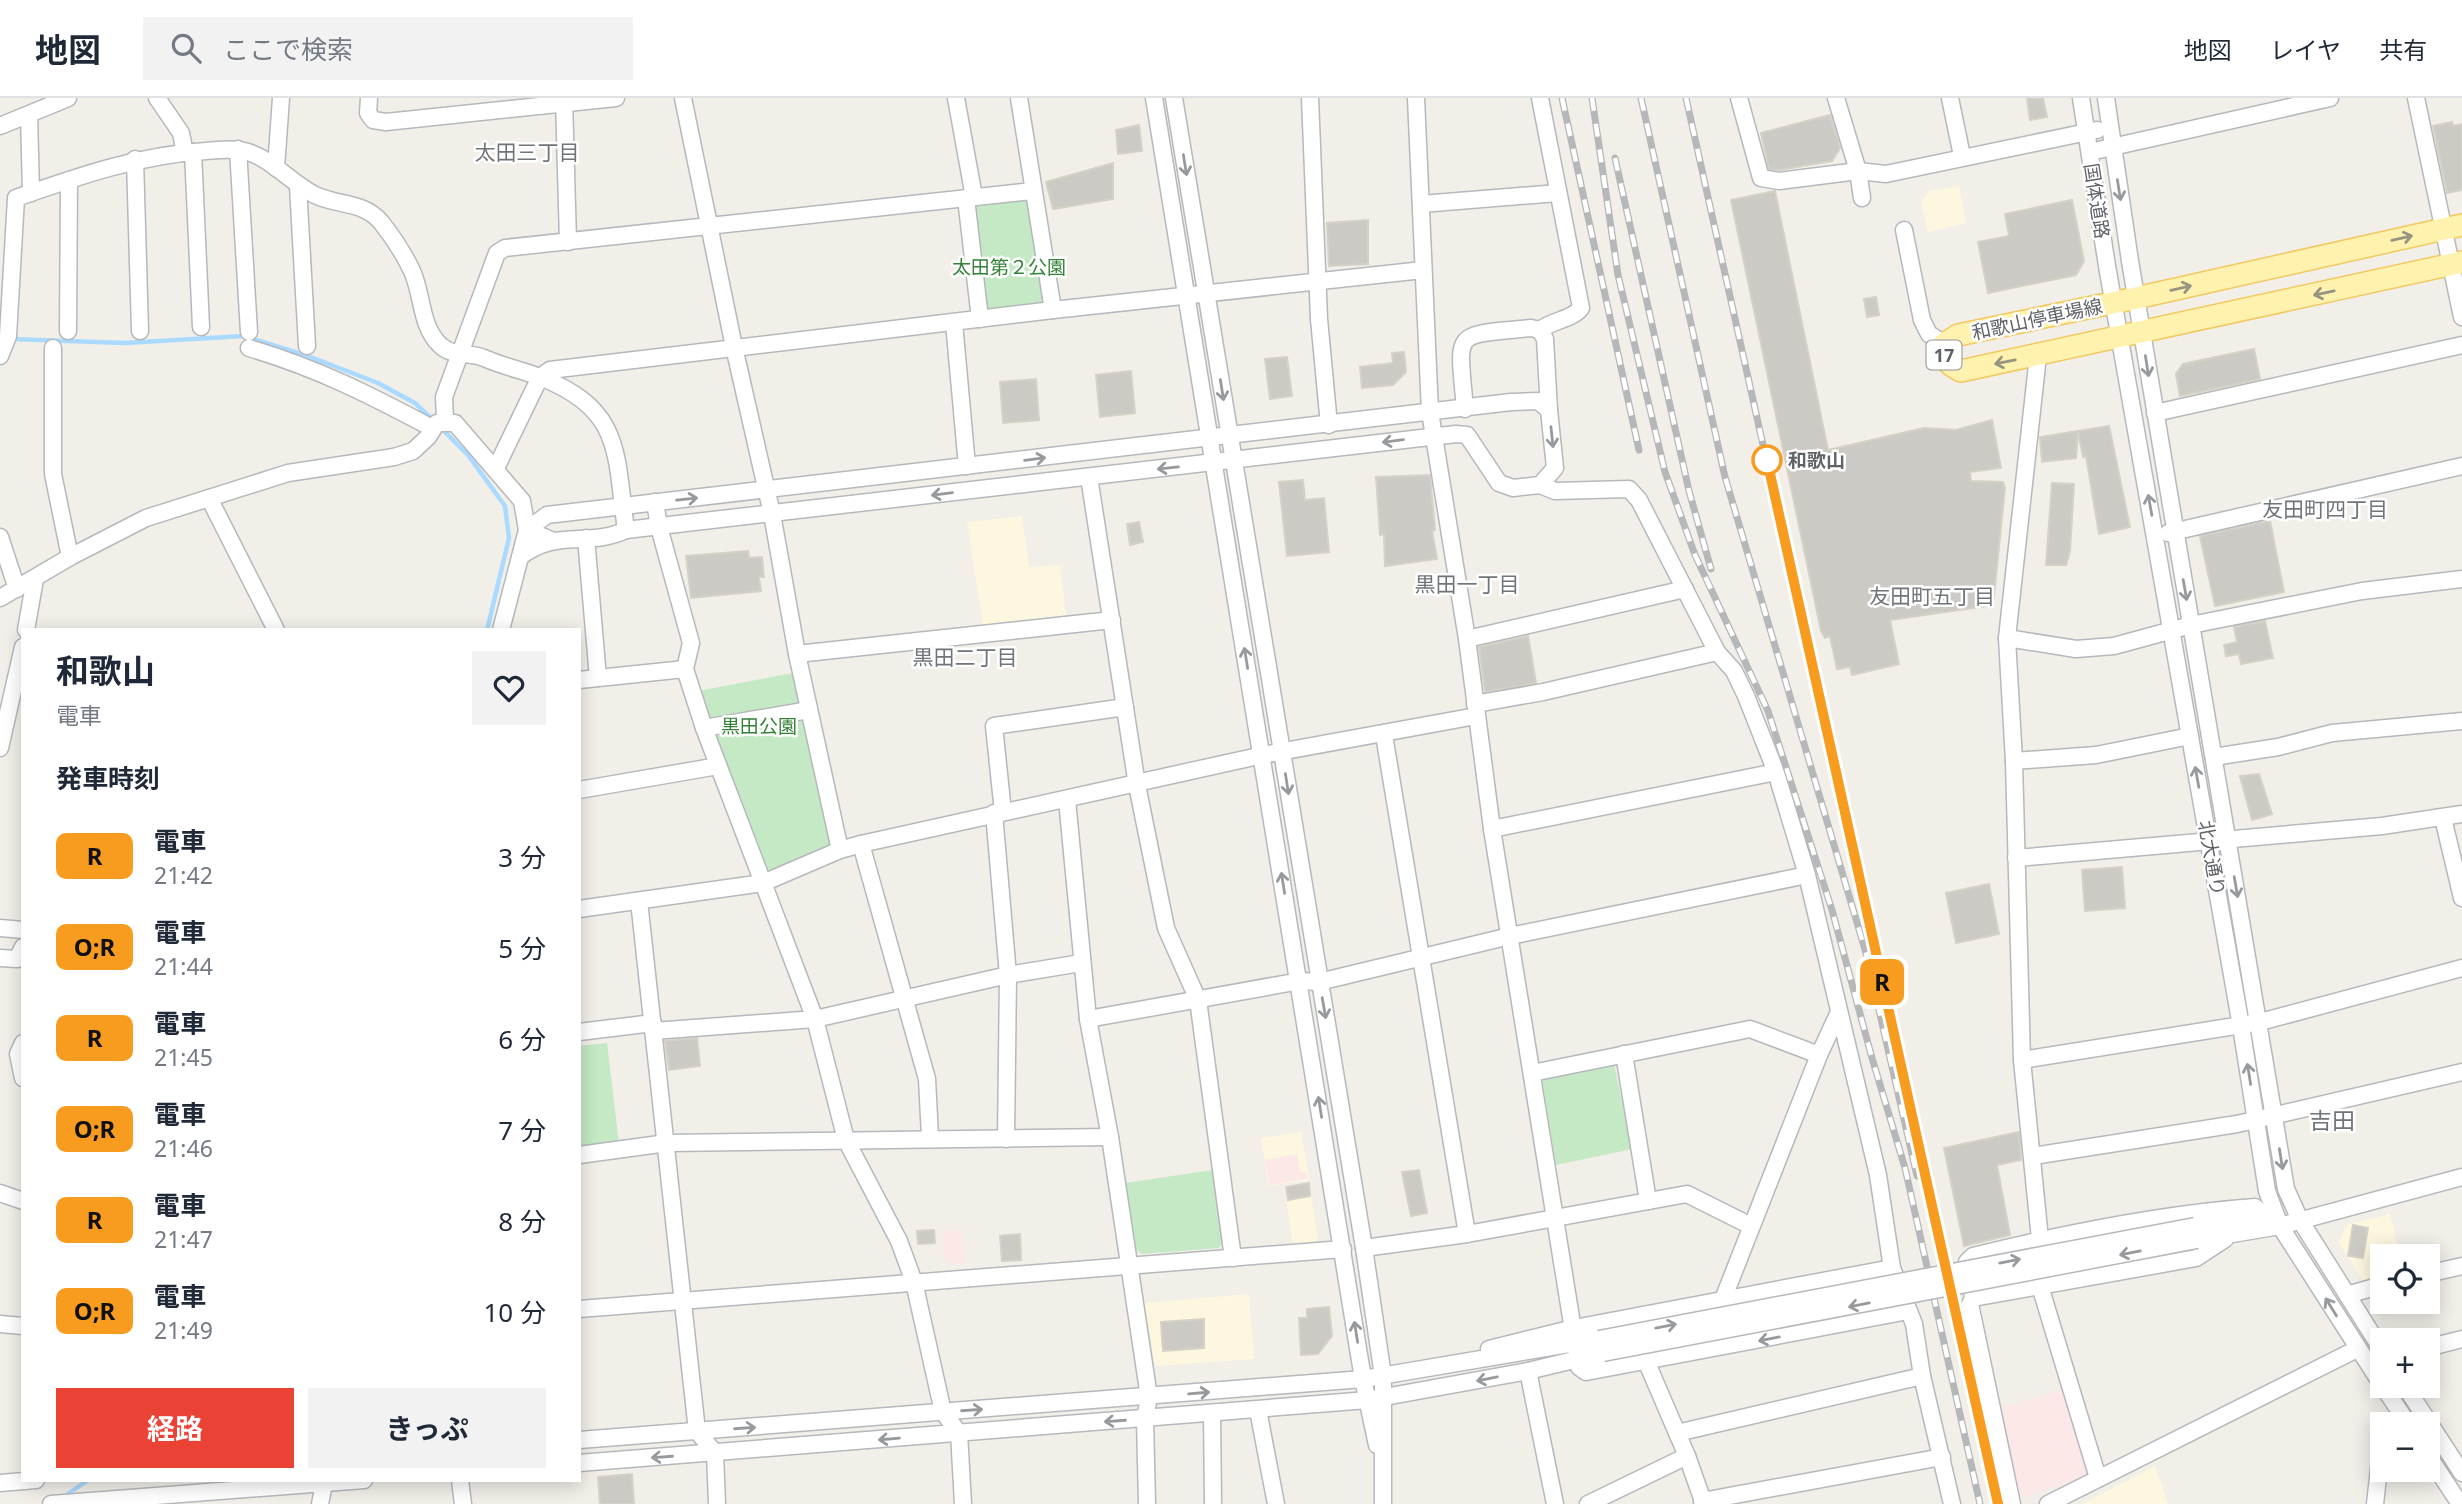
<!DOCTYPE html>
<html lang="ja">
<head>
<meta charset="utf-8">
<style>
	:root { --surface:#fff; --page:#f2f2f3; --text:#1f2937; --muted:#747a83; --line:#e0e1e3; --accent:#ea4335 }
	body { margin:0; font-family:"Noto Sans","Noto Sans JP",sans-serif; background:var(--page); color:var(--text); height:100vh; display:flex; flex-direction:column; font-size:26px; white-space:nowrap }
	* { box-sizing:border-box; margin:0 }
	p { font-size:23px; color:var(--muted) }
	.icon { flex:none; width:38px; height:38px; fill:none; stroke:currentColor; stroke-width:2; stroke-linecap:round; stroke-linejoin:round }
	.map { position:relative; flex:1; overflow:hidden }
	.sheet { position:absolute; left:21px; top:530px; width:560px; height:854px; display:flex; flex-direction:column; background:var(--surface); border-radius:0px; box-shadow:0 4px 18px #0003 }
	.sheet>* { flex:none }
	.badge { padding:0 14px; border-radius:10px; font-size:24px; line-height:46px }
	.buttons { position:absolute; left:2370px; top:1146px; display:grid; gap:14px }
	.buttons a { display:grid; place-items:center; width:70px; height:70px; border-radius:0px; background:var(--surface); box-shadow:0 4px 18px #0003; font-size:35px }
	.map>.badge { position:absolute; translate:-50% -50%; box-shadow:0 0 0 4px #fff }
	h2 { padding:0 35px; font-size:26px; line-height:63px }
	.round { display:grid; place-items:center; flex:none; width:74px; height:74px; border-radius:0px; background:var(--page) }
	.head { display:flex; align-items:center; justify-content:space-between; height:119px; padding:0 35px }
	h1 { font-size:33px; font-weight:700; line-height:52px }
	.button { display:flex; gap:14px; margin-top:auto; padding:14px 35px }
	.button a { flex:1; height:80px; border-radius:0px; background:var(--accent); color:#fff; font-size:28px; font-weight:700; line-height:80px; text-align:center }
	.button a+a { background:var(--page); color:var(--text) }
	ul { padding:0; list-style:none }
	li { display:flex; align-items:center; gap:21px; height:91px; padding:0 35px }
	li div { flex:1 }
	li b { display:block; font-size:26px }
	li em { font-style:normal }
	li .badge { min-width:77px; font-weight:700; text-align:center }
	header { display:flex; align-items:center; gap:42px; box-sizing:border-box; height:98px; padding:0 35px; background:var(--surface); border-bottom:2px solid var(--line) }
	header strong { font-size:33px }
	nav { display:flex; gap:38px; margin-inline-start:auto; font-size:24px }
	.search { width:490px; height:63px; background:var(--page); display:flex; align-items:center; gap:18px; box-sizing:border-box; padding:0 24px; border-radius:0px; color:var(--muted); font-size:26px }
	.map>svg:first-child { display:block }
	.commercial { fill:#fef7e0 }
	.medical { fill:#fce8e6 }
	.green { fill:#c5e8c5 }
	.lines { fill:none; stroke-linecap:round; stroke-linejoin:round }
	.stream { stroke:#aadaff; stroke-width:4.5 }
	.building { fill:#cccac5; stroke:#d6d1c6; stroke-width:2 }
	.minor-casing { stroke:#b5b8bc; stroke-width:19 }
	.major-casing { stroke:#f2c960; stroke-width:24 }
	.minor { stroke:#fff; stroke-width:16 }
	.major { stroke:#fff2af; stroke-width:21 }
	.rail-casing { stroke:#b6b7b8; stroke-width:7 }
	.rail { stroke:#fff; stroke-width:4.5; stroke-dasharray:13; stroke-linecap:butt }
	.minor-bridge-casing { stroke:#b5b8bc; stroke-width:19; stroke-linecap:butt }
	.minor-bridge { stroke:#fff; stroke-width:16 }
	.oneway { stroke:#979a9d }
	.oneway2 { stroke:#979581 }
	.line-casing { stroke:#fff; stroke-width:16 }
	.line { stroke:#f79c1f; stroke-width:10 }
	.stop-dot { fill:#fff; stroke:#f79c1f; stroke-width:3.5 }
	.labels { text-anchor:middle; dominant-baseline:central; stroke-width:5; stroke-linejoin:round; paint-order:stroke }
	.shield { fill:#fff; stroke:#8f9295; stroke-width:2 }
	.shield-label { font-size:18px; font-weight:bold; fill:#5f6368 }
	.street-label { font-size:19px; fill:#5f6368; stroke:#fff }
	.park-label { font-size:19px; fill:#348238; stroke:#fff }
	.stop-label { font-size:19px; font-weight:bold; fill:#5f6368; stroke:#fff; text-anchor:start }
	.neighbourhood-label { font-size:21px; fill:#70757a; stroke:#fff }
	.quarter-label { font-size:23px; fill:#70757a; stroke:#fff }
</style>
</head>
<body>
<header>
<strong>地図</strong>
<div class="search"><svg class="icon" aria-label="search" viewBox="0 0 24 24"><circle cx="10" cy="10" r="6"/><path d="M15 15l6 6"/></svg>ここで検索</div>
<nav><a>地図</a><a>レイヤ</a><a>共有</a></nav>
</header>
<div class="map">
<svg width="2462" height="1406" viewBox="0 0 2462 1406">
	<rect width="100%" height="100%" fill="#f1efe8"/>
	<g class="commercial">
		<path d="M1959,88L1966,125L1928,134L1921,104L1929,93Z"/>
		<path d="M1022,418L1029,469L1060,467L1066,517L983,527L967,424Z"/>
		<path d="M1301,1034L1309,1082L1269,1088L1261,1040Z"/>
		<path d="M1309,1084L1318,1144L1293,1147L1284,1088Z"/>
		<path d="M2390,1116L2400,1158H2382V1180L2364,1184L2339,1145L2346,1127Z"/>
		<path d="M1249,1196L1254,1261L1155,1268L1145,1205Z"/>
		<path d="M2155,1368L2168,1406H2083Z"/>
	</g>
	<g class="medical">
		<path d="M1297,1056L1300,1074H1306L1308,1081L1270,1087L1265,1062Z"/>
		<path d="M962,1132L964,1166L952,1167L951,1162H944L942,1133Z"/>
		<path d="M2070,1289L2092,1377L2021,1400L2001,1310Z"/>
	</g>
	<g class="green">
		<path d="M1028,98L1046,207L985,216L971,104Z"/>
		<path d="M793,575L835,747L769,775L698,593Z"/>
		<path d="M607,945L619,1046L579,1051V948Z"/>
		<path d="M1614,966L1632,1051L1556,1067L1542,981Z"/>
		<path d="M1213,1072L1223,1145L1219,1150L1142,1156L1136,1151L1125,1085Z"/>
	</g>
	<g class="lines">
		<g class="stream">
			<path d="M11,241L125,245L244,238L308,258L378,285L415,305L434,323"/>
			<path d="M440,329L468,357L505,408L509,440L487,532"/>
			<path d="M62,1400L88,1382"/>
		</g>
	</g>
	<g class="building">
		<path d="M2027,0H2043L2047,19L2030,22Z"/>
		<path d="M1830,17L1840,50L1832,63L1779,72L1769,71L1761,35Z"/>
		<path d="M2452,24L2453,28L2462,26V92L2447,95L2433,28Z"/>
		<path d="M1139,27L1142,53L1118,56L1116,32Z"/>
		<path d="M1113,65V101L1053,111L1046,84Z"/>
		<path d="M1775,93L1828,352L1924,330L1956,332L1992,322L2001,370L1970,374L1971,383L2003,384L2005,390L1993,507L1890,522L1899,566L1852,577L1850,569L1837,571L1830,538L1825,540L1821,533L1731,102Z"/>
		<path d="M2072,102L2084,163L2076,177L1988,195L1978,144L2009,138L2005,116Z"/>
		<path d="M1368,122V166L1329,168L1327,125Z"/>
		<path d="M1876,199L1879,217L1867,219L1864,201Z"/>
		<path d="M2254,251L2260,281L2180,298L2176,276L2183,266Z"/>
		<path d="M1404,254L1406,274L1393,287L1362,290L1360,269L1393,265L1392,255Z"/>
		<path d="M1287,259L1292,298L1270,301L1265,261Z"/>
		<path d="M1131,273L1135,315L1100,319L1096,277Z"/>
		<path d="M1036,281L1039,322L1003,325L1000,284Z"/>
		<path d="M2109,328L2130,429L2099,436L2086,358L2083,359L2078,333Z"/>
		<path d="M2078,333L2076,360L2042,364L2040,339Z"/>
		<path d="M1430,377L1435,432L1432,433L1437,461L1385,468L1384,436L1380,437L1376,379Z"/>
		<path d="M1303,382L1305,402L1324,400L1329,454L1287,458L1279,384Z"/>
		<path d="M2052,385L2074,386L2070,453L2066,467H2046Z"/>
		<path d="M2270,423L2284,494L2215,508L2200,438Z"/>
		<path d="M1139,424L1143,444L1130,447L1127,426Z"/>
		<path d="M748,453L749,460L762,459L764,479H759L761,493L691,500L686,458Z"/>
		<path d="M2265,523L2273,560L2241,566L2239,556L2226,558L2224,547L2237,544L2234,529Z"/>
		<path d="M1528,538L1536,585L1485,594L1479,549Z"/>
		<path d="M2259,676L2272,716L2252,722L2240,678Z"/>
		<path d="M2122,769L2125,810L2085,813L2082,772Z"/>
		<path d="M1989,786L1999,836L1956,845L1946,795Z"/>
		<path d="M697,940L700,968L669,972L665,943Z"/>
		<path d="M2019,1034L2021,1062L1997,1067L2010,1137L1964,1148L1944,1050Z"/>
		<path d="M1419,1072L1427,1115L1411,1118L1402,1074Z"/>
		<path d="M1309,1085L1310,1098L1288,1102L1286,1089Z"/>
		<path d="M2353,1127L2368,1130L2363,1160L2348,1158Z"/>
		<path d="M934,1132L935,1145L918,1146L917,1133Z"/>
		<path d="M1020,1136L1021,1162L1002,1163L1000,1138Z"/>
		<path d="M1329,1209L1332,1238L1318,1256L1301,1257L1299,1220H1307V1211Z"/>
		<path d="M1204,1221V1250L1163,1253L1161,1224Z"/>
		<path d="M632,1376L634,1406H600L598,1379Z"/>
	</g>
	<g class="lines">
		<g class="minor-casing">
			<g id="minor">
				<path d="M157,0L181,35L185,55"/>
				<path d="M369,0L368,15L373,22L386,24L616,0"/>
				<path d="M564,0L568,144"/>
				<path d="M683,0L734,249L772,416L797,556L840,752"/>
				<path d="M956,0L974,99"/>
				<path d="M1019,0L1053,212"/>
				<path d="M1154,0L1363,1281L1377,1347"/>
				<path d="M1174,0L1364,1150L1383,1278V1406"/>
				<path d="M1310,0L1319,221L1329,327"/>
				<path d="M1416,0L1430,314L1467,541L1492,731L1579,1269L1586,1274L1908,1213"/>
				<path d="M1540,0L1581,210C1572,222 1552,222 1540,232"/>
				<path d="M1739,0L1761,80L1779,83L1858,73L1886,76L2097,32"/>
				<path d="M1836,0L1858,73L1862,100"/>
				<path d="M1950,0L1962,58"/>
				<path d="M2081,0L2107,168L2241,928L2267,1093L2280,1128L2382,1287"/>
				<path d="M2106,0L2130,163L2286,1091L2300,1122L2382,1252"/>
				<path d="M2416,0L2462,219"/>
				<path d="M29,17L31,95"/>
				<path d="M0,28L68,0"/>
				<path d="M238,51L249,234"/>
				<path d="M193,54L201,229"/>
				<path d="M2090,54L2330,0"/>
				<path d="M135,61L140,233"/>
				<path d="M276,70L281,0"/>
				<path d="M298,88L307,248"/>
				<path d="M966,100L980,221"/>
				<path d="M1421,106L1558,95"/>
				<path d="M1904,132L1922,222L1929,236L1944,246"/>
				<path d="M954,225L967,368"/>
				<path d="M1540,232L1545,241L1549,312"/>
				<path d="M68,233L69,82"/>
				<path d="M53,250V376L70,459"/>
				<path d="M249,250C317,270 370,297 432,330"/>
				<path d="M0,258L8,238L16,100C79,78 139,57 206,53C220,52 234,50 248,54C273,62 291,85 315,97C338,108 363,103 381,124C392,138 405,158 412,173C423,197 420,228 440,247C452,259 470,254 484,260C502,268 521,272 540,279C623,312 615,354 626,432"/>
				<path d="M2038,258L2007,540L2014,663L2022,962L2040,1141V1188L2098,1380"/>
				<path d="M1465,311C1458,230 1451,238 1531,230L1540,232"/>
				<path d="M2155,315L2462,247"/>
				<path d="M445,323L444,299L497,155L505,150L1032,93"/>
				<path d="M496,370L540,279L550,272L1053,212L1423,172"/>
				<path d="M1089,379L1137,687L1166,830L1198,902L1233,1160"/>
				<path d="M1540,387L1555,393L1629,391L1639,402L1717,554L1734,573L1746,598L1776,674L1807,777L1878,1077L1892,1170L1914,1226L1922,1278L1952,1406"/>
				<path d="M209,400L276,532"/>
				<path d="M655,404L659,429L691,545L685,571L704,630L815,921L846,1042L899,1143L914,1184L943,1314L959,1335L963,1406"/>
				<path d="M2168,435L2462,368"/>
				<path d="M0,439L17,491"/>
				<path d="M586,440L598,580"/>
				<path d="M520,459C556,430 588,450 626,432L1456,336L1467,337L1499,385L1513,390L1540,387L1555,370L1549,312L1538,303L1511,304L547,417L527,432L551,442"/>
				<path d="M0,500L70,459L146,420L288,375L394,359L413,353L428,339L437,325H455L522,403L527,432L501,532"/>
				<path d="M26,532L35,481"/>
				<path d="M2007,540L2076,551L2114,548L2191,527L2362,493L2462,481"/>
				<path d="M1467,541L1685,491"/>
				<path d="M797,556L1112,522"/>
				<path d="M579,582L685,571"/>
				<path d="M1475,606L1543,594L1717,554"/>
				<path d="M704,630L809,612"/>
				<path d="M1384,637L1467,1136"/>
				<path d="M0,650L23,549"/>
				<path d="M2214,659L2278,649L2332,635L2462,623"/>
				<path d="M2014,663L2096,657L2190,638"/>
				<path d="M579,692L718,668"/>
				<path d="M1067,702L1088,921L1110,1039L1149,1299L1145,1321L1147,1406"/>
				<path d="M1003,714L994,628L1125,609"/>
				<path d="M994,715L1008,877L1006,1041"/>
				<path d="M2443,720L2462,800"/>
				<path d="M1492,731L1776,674"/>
				<path d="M861,746L927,981L930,1039"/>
				<path d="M2016,760L2382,728L2462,716"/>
				<path d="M639,803L697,1333L715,1355L717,1406"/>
				<path d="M579,811L763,785L840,752L861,746L1263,657L1476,618"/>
				<path d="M0,830L23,832"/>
				<path d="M0,860L17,861L23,849"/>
				<path d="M1088,921L1300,883L1319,884L1510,838L1807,777"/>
				<path d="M653,933L815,921L1008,877L1081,865"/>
				<path d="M579,934L653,925"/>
				<path d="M23,945L18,956L23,980"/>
				<path d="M1624,956L1648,1103"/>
				<path d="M2022,962L2260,924L2462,870"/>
				<path d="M1532,975L1750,931L1819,957"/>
				<path d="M579,1057L667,1045L1110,1039"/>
				<path d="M2033,1058L2237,1026L2462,974"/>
				<path d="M0,1095L23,1103"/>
				<path d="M2195,1128L2259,1118"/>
				<path d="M2197,1142L2280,1128L2462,1079"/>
				<path d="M1364,1150L1467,1136L1687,1096L1751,1128"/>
				<path d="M2427,1176L2462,1168"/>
				<path d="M2347,1197L2382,1187"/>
				<path d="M1973,1200L2196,1160L2225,1141"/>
				<path d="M1722,1204L1819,957L1839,914"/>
				<path d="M579,1211L1343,1151"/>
				<path d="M0,1226L23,1228"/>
				<path d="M2427,1250L2462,1241"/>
				<path d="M1489,1251L1574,1230L1892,1170"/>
				<path d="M1647,1265L1687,1358L1704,1406"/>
				<path d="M1528,1273L1555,1406"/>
				<path d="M2383,1288L2408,1326"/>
				<path d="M2405,1288L2462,1375"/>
				<path d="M1258,1312L1276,1406"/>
				<path d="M1212,1316L1213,1406"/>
				<path d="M1677,1335L1922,1278"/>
				<path d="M579,1342L1363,1281L1599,1241"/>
				<path d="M2427,1356L2460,1406"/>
				<path d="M579,1365L1368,1302L1528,1273L1603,1255"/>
				<path d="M460,1382L463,1406"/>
				<path d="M0,1385L36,1382"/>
				<path d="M1702,1403L1942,1359"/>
				<path d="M51,1406L364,1382"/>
				<path d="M320,1406L324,1386"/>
				<path d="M1588,1406L1687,1358"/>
				<path d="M2012,1406L1970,1206L1973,1200L1967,1164L1973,1158C2066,1135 2160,1116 2255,1109L2263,1117"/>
				<path d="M2048,1406L2357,1251"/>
				<path d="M2375,1406L2382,1344"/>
			</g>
		</g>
		<g class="major-casing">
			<path id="major" d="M2462,127L2136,200L1958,237L1944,246C1944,262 1947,266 1961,273L2462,164"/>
		</g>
		<use href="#minor" class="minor"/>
		<use href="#major" class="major"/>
		<g class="rail-casing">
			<g id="rail">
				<path d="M1562,0L1639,352"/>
				<path d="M1592,0L1618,177L1665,374L1695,457L1768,613L1832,812L1872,960L1905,1070L1980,1406"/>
				<path d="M1641,0L1725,379L1866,855L1917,1078"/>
				<path d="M1686,0L1876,856"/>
				<path d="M1615,60L1689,393L1711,471"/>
				<path d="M1922,1064L1998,1406"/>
			</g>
		</g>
		<use href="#rail" class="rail"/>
		<g class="minor-bridge-casing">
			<g id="minor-bridge">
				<path d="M1599,1241L2195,1128"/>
				<path d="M1603,1255L2197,1142"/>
			</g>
		</g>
		<use href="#minor-bridge" class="minor-bridge"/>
	</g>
	<defs><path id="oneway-shaft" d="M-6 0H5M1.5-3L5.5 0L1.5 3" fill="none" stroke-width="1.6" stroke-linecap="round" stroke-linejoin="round" transform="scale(1.75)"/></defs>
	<g class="oneway">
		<use href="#oneway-shaft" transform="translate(1185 67) rotate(81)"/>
		<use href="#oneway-shaft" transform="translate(2119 92) rotate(81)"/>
		<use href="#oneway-shaft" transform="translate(2147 268) rotate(81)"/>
		<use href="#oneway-shaft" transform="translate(1222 292) rotate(81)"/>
		<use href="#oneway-shaft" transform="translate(1552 339) rotate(84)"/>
		<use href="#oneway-shaft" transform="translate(1393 343) rotate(173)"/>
		<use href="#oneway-shaft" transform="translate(1035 361) rotate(-7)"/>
		<use href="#oneway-shaft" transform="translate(1168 370) rotate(174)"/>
		<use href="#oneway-shaft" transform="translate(942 396) rotate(173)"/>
		<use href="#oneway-shaft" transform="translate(687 401) rotate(-6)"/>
		<use href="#oneway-shaft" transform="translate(2150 407) rotate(-100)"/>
		<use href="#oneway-shaft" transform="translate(2185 492) rotate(80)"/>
		<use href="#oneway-shaft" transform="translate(1246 560) rotate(-99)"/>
		<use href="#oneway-shaft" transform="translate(2197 679) rotate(-100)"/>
		<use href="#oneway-shaft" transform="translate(1287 686) rotate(81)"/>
		<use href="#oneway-shaft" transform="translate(1283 785) rotate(-99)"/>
		<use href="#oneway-shaft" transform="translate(2236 789) rotate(80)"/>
		<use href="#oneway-shaft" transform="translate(1324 910) rotate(80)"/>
		<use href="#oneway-shaft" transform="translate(2249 976) rotate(-99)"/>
		<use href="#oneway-shaft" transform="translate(1320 1009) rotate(-99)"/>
		<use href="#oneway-shaft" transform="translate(2281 1061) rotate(81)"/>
		<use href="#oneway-shaft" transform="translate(2130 1155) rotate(169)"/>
		<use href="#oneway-shaft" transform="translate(2010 1163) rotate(-11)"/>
		<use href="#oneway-shaft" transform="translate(1859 1207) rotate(169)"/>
		<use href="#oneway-shaft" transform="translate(2331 1209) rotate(-122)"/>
		<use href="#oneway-shaft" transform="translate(1666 1228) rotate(-11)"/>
		<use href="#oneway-shaft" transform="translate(1356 1234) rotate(-99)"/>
		<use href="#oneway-shaft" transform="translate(1769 1241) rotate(169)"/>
		<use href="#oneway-shaft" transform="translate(1487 1281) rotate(169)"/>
		<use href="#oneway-shaft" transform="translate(1199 1295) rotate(-5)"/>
		<use href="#oneway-shaft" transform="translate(972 1312) rotate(-4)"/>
		<use href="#oneway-shaft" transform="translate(1115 1323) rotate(176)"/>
		<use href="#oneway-shaft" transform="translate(745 1330) rotate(-4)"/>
		<use href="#oneway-shaft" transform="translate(889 1341) rotate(175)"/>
		<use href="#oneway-shaft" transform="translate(662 1359) rotate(176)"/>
	</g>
	<g class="oneway2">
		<use href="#oneway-shaft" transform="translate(2402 140) rotate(-13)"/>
		<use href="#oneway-shaft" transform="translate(2181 190) rotate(-13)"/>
		<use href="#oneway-shaft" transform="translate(2324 195) rotate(168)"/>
		<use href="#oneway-shaft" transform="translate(2005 264) rotate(169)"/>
	</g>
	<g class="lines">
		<g class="line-casing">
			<path id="line" d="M1767,362L1998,1406"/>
		</g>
		<use href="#line" class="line"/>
	</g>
	<circle class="stop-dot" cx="1767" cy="362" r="14"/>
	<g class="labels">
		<rect class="shield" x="1926.5" y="242.5" width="35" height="29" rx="5"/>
		<g class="shield-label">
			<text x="1944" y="257">17</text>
		</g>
		<g class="street-label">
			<text transform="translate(2097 103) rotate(81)">国体道路</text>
			<text transform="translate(2037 221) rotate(-12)">和歌山停車場線</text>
			<text transform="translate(2212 760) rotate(80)">北大通り</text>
		</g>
		<g class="park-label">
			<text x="1009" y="169">太田第２公園</text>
			<text x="759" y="628">黒田公園</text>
		</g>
		<g class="stop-label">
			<text x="1788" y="362">和歌山</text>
		</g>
		<g class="neighbourhood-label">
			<text x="527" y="54">太田三丁目</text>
			<text x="2325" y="411">友田町四丁目</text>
			<text x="1467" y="486">黒田一丁目</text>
			<text x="1932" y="498">友田町五丁目</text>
			<text x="965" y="559">黒田二丁目</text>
		</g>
		<g class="quarter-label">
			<text x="2332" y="1022">吉田</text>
		</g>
	</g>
</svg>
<div class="buttons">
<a><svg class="icon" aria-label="locate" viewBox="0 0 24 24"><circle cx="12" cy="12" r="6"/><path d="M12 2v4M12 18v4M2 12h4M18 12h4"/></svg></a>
<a>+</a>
<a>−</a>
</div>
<b class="badge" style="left:1882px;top:884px;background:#f79c1f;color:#111">R</b>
<section class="sheet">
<div class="head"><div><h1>和歌山</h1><p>電車</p></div><a class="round"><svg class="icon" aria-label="heart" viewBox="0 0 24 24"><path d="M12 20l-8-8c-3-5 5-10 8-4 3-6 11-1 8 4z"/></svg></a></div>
<h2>発車時刻</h2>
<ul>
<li><span class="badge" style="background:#f79c1f;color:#111">R</span><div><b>電車</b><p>21:42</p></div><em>3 分</em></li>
<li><span class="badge" style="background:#f79c1f;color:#111">O;R</span><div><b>電車</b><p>21:44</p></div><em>5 分</em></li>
<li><span class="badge" style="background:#f79c1f;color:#111">R</span><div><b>電車</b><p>21:45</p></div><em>6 分</em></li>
<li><span class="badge" style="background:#f79c1f;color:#111">O;R</span><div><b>電車</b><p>21:46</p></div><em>7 分</em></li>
<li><span class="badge" style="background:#f79c1f;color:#111">R</span><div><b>電車</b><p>21:47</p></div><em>8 分</em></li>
<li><span class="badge" style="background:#f79c1f;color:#111">O;R</span><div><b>電車</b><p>21:49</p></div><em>10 分</em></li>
</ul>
<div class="button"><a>経路</a><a>きっぷ</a></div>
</section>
</div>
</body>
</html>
